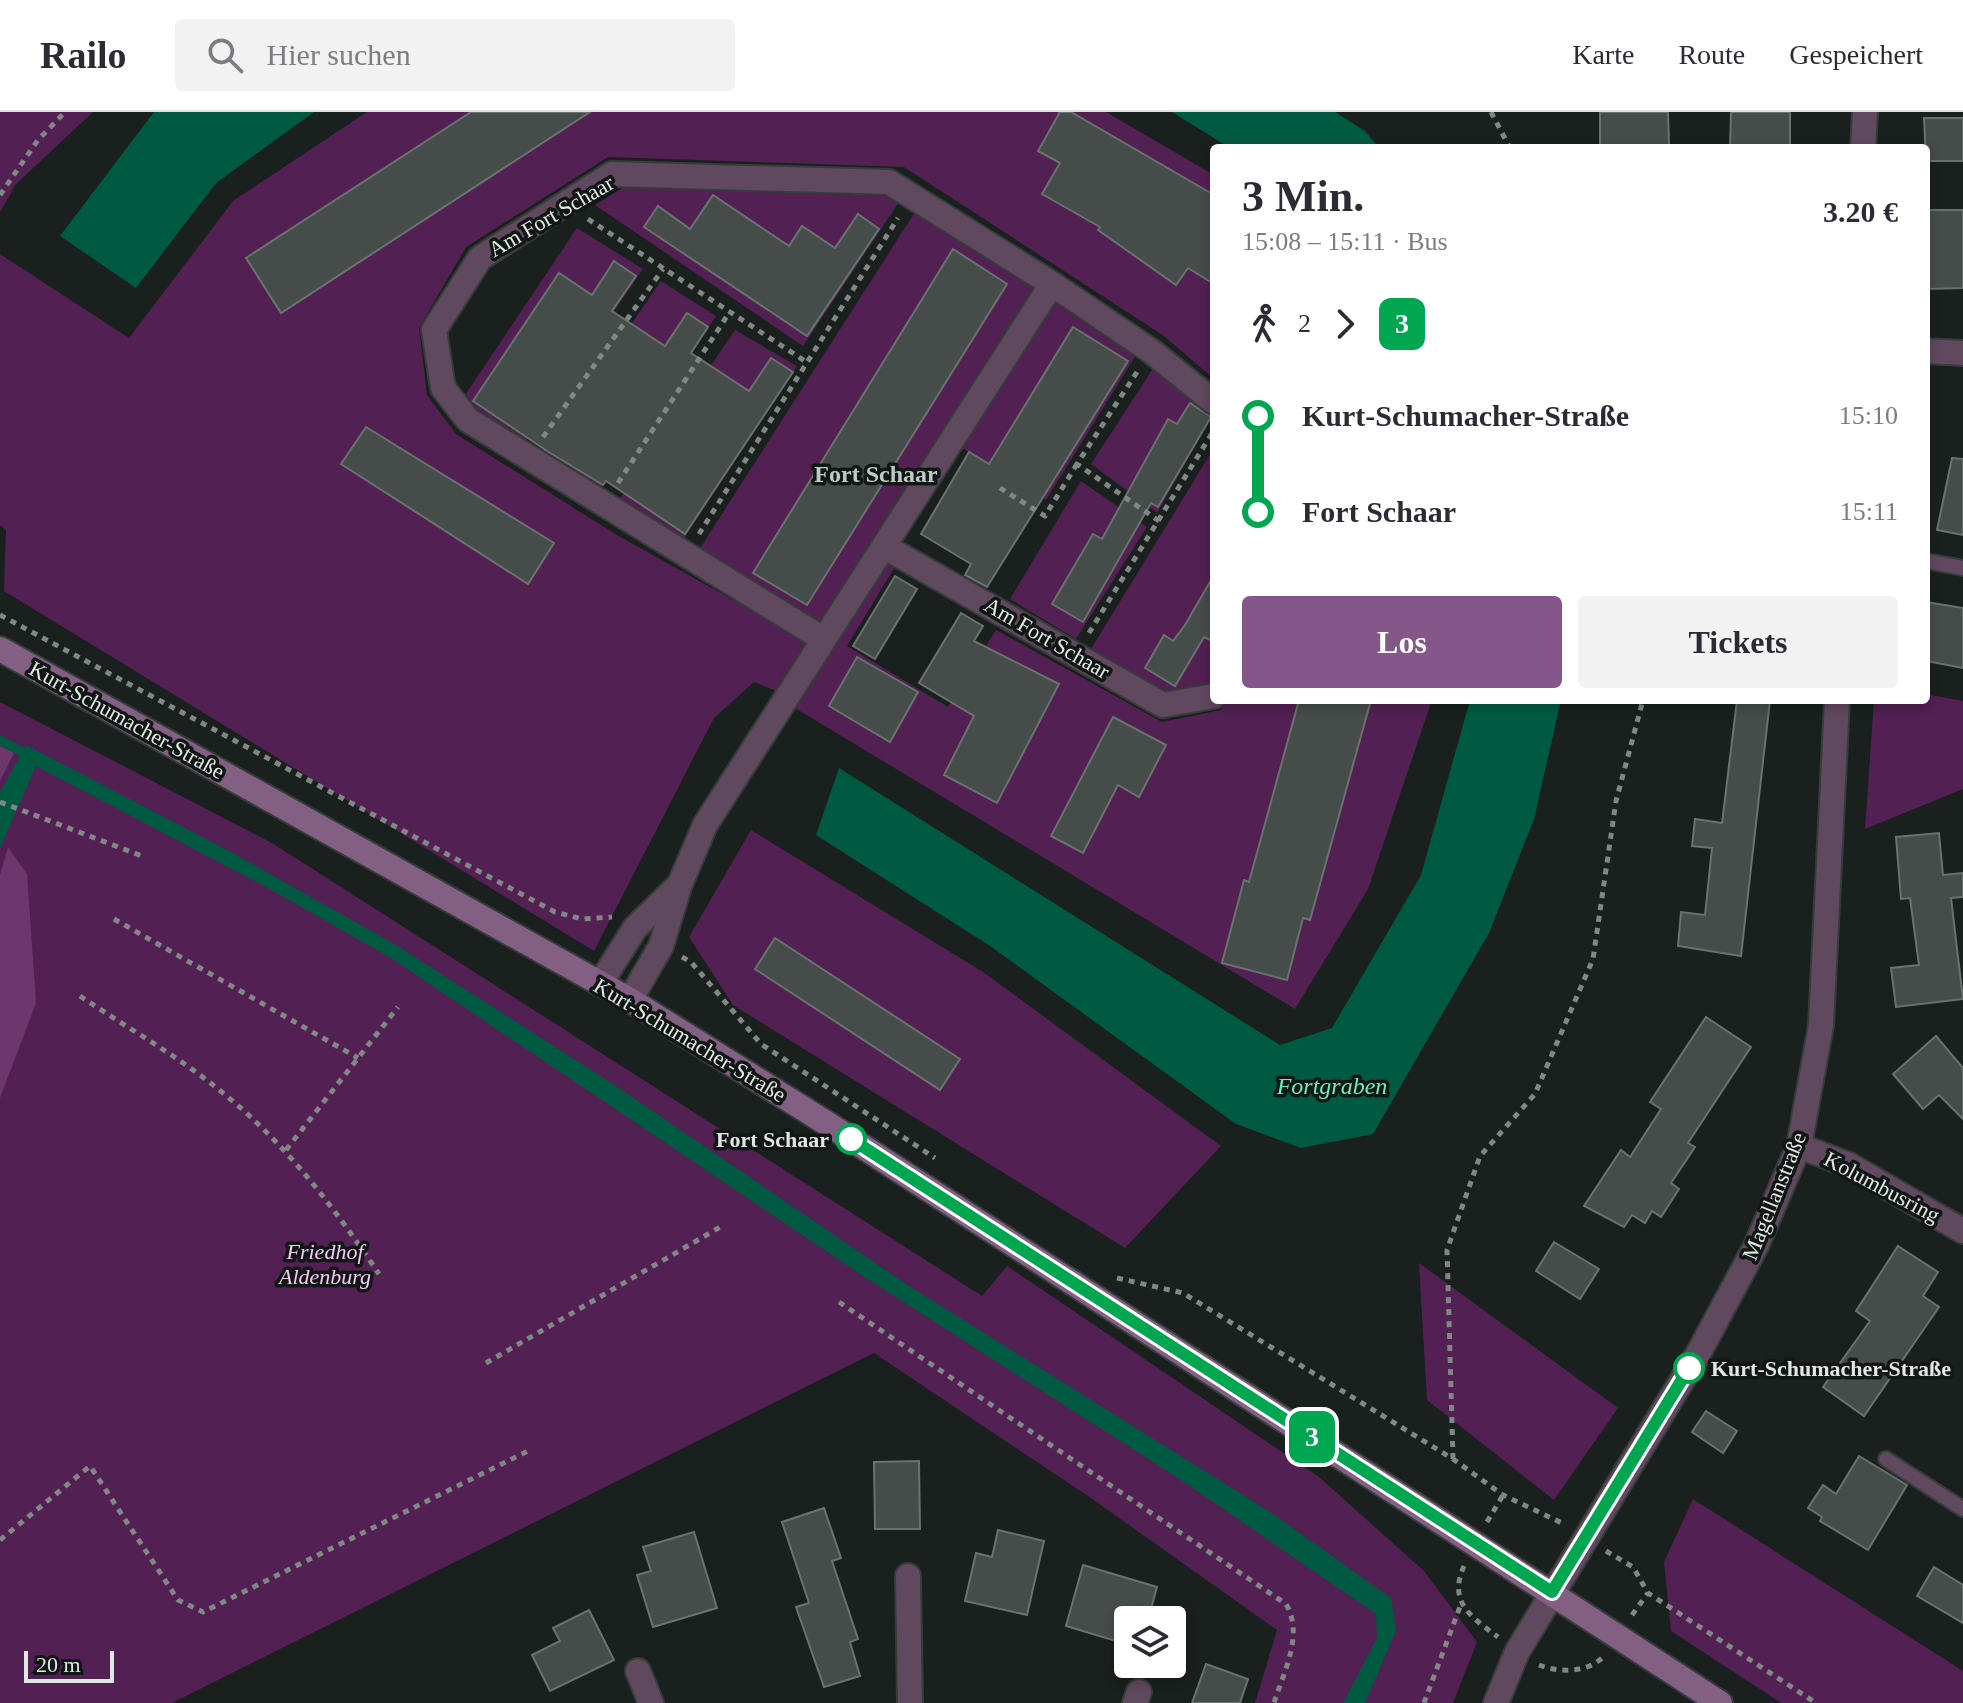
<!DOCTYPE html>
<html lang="de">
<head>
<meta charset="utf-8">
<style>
	:root { --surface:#fff; --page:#f2f2f3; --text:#2b2b33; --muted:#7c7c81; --line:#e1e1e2; --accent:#855689 }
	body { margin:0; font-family:Georgia,serif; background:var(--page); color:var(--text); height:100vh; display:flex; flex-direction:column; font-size:30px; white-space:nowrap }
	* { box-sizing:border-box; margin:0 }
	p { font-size:26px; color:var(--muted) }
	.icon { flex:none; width:44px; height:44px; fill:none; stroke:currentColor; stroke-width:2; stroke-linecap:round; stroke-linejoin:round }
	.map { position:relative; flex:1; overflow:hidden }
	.details { position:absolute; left:1210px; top:32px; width:720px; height:560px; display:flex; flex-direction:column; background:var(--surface); border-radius:8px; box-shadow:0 4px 12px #0003 }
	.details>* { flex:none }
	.badge { padding:0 16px; border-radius:12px; font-size:28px; line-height:52px }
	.tools { position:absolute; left:1114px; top:1494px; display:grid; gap:16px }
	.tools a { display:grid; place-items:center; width:72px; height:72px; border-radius:8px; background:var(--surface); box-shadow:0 4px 12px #0003; font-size:40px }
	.scale { position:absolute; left:24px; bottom:20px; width:90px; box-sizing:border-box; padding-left:8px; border:4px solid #e2e6e4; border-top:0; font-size:22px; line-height:28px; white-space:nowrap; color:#e2e6e4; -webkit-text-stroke:6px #101714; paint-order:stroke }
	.map>.badge { position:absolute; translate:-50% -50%; box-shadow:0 0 0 4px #fff }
	.legs { display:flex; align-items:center; gap:12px; height:88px; padding:0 32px; font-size:26px }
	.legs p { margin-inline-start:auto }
	.summary { display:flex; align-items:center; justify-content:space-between; height:136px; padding:0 32px }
	h1 { font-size:44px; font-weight:700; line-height:60px }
	.button { display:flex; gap:16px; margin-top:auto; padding:16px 32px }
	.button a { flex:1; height:92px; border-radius:8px; background:var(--accent); color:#fff; font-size:32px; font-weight:700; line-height:92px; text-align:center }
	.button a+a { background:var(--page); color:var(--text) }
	ul { padding:0 32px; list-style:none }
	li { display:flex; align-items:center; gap:28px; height:96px; font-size:30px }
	li i { display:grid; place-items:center; width:12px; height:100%; margin:0 10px; background:currentColor }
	li i::after { content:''; width:20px; height:20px; margin:-10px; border:6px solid; border-radius:50%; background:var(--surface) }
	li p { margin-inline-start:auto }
	li:first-child i { background:linear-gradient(#0000 50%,currentColor 0) }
	li:last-child i { background:linear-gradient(currentColor 50%,#0000 0) }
	header { display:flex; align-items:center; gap:48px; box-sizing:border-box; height:112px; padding:0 40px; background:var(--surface); border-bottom:2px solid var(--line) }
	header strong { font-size:38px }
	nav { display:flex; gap:44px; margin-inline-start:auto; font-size:28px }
	.search { width:560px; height:72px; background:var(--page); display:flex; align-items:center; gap:20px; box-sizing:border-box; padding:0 28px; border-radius:8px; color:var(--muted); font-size:30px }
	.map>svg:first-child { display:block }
	.green { fill:#522052 }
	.forest { fill:#6d376d }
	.water { fill:#005a41 }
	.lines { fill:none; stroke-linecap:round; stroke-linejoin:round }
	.stream { stroke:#005a41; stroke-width:9 }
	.building { fill:#454c49; stroke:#69726e; stroke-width:2 }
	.lane-casing { stroke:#353c39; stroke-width:18 }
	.street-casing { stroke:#353c39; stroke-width:28 }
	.secondary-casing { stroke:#353c39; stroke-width:28 }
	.path { stroke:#818784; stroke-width:5; stroke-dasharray:6 6; stroke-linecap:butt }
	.lane { stroke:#60485f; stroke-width:14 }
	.street { stroke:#60485f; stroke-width:24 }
	.secondary { stroke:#845f84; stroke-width:24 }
	.line-1-casing { stroke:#fff; stroke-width:18 }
	.line-1 { stroke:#00a650; stroke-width:12 }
	.stop-1-dot { fill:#fff; stroke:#00a650; stroke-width:4 }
	.labels { text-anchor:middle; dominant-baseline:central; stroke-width:7; stroke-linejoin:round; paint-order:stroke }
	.street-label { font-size:22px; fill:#e2e6e4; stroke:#101714 }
	.stop-label { font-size:22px; font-weight:bold; fill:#e2e6e4; stroke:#101714; text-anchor:end }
	.park-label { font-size:22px; font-style:italic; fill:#f8c7f6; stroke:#101714 }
	.neighbourhood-label { font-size:24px; font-weight:bold; fill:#c0c9c5; stroke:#101714 }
	.water-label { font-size:24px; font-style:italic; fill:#6aefbe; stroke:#101714 }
</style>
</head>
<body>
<header>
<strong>Railo</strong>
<div class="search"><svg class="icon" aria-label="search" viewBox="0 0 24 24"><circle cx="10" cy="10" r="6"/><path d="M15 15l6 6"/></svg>Hier suchen</div>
<nav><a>Karte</a><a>Route</a><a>Gespeichert</a></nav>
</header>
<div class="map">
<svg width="1963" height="1591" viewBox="0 0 1963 1591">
	<rect width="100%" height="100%" fill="#19201d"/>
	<g class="green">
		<path d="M0,0H93L16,72L0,100Z"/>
		<path d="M367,0H1106L1214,63V267L1164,224L904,55L608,45L466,135L419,216L427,283L456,322L617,423L808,530L776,579L754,570L714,606L594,839L4,479L6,418L0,413V142L129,226L233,89Z"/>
		<path d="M624,75L890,84L899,90L803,234L595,93Z"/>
		<path d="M915,100L1033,176L818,512L699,438Z"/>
		<path d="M577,116L643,157L524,331L461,289Z"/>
		<path d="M661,169L716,204L597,381L540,344Z"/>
		<path d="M1055,188L1136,243L1046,388L962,336Z"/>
		<path d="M735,218L797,254L683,428L619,388Z"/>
		<path d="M1154,255L1214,300L1157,401L1091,352Z"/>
		<path d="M1214,336V564L1206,575L1167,582L1091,537Z"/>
		<path d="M1081,369L1147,415L1076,527L1010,487Z"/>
		<path d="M889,448L896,453L847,534L948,595L996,518L1162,610L1221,598L1228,588H1432L1368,777L1295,897L795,596Z"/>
		<path d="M1926,582L1963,589V677L1865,717L1874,588H1926Z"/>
		<path d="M0,590L272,731L982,1184L1007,1154L1319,1365L1424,1459L1477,1530L1453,1591H1255L1277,1518L1088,1384L874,1241L172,1591H0Z"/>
		<path d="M751,718L983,860L1221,1034L1125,1136L733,893L689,825Z"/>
		<path d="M1419,1151L1618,1296L1554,1388L1427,1288Z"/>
		<path d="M1693,1387L1963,1559V1591H1781L1671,1519L1664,1450Z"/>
	</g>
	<g class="forest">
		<path d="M0,634L14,641L0,669Z"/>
		<path d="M8,735L27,762L36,891L0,986V763Z"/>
	</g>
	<g class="water">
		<path d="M154,0H314L216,71L136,176L60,124Z"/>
		<path d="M1172,0H1335L1365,19L1379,36H1230Z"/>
		<path d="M1470,588H1561L1534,707L1489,821L1373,1022L1301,1036L1236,1012L990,834L816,723L839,656L1280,933L1332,916L1421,763Z"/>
		<path d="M26,633L229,739L396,833L616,974L906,1172L1273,1402L1391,1486L1396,1519L1365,1591H1343L1377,1526L1376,1502L1181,1368L863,1164L391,846L266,775L36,654L0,736V680Z"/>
	</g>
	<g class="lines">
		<path class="stream" d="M0,628L33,646"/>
	</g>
	<g class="building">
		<path d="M471,0H590L281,201L246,146Z"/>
		<path d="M1060,0H1071L1214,83V172L1188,156L1176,173L1098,118L1100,115L1042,82L1060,51L1038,39Z"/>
		<path d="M1600,0H1668L1669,33H1600Z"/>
		<path d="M1731,0H1790V36H1730Z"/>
		<path d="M1924,6H1963V49H1926Z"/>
		<path d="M713,83L789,134L802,114L835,136L858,102L879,117L807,224L644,115L658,94L690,117Z"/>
		<path d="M1926,98H1963V176L1926,177Z"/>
		<path d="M953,137L1007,172L807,493L753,461Z"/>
		<path d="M614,149L636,164L612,199L665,234L687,201L708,215L691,241L749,279L771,246L793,260L685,422L606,369L603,373L547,339L473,289L559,161L592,183Z"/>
		<path d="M1073,215L1128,249L987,475L965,463L971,452L921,422L969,340L989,352Z"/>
		<path d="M1190,291L1211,305L1158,395L1151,391L1083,510L1052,492L1093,422L1102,427L1168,307L1177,312Z"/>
		<path d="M366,315L554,431L528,472L341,352Z"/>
		<path d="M1952,346L1963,347V423L1937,418Z"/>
		<path d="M1214,463V530L1204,525L1175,574L1145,556L1164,523L1173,529L1185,513Z"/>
		<path d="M895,464L917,477L875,547L853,534Z"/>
		<path d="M1926,490L1963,496V556L1926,549Z"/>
		<path d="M961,501L983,514L974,529L1059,572L997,691L944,663L974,604L919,571Z"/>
		<path d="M857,545L918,580L890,630L829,594Z"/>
		<path d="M1299,588H1371L1310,808L1303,806L1287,868L1222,851L1244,768L1249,770Z"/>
		<path d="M1737,588H1770L1741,844L1678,834L1681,800L1705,803L1712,736L1692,734L1695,707L1722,711Z"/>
		<path d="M1113,605L1166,633L1139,685L1118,673L1083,741L1051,724Z"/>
		<path d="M1939,721L1943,763L1963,761V785L1951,786L1963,887L1896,895L1891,856L1919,853L1910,786L1901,787L1896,725Z"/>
		<path d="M775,826L960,947L940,978L755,857Z"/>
		<path d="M1706,905L1751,935L1688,1031L1695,1035L1671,1071L1679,1077L1661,1105L1652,1099L1645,1111L1632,1103L1624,1115L1584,1094L1621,1038L1630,1045L1661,997L1650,990Z"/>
		<path d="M1936,924L1963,956V1007L1939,983L1923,997L1893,962Z"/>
		<path d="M1554,1130L1599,1157L1580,1187L1536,1159Z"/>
		<path d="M1898,1134L1938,1160L1923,1184L1939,1195L1864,1304L1823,1275L1870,1209L1856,1199Z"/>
		<path d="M1706,1299L1737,1319L1723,1341L1692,1320Z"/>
		<path d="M1859,1344L1907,1373L1868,1438L1820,1409L1822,1405L1808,1396L1823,1373L1836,1382Z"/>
		<path d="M919,1349L920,1417H875L874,1350Z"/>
		<path d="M824,1396L841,1446L832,1449L858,1527L850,1530L860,1564L824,1575L796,1495L809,1491L782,1410Z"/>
		<path d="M998,1418L1044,1429L1027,1503L965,1489L976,1441L992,1445Z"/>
		<path d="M694,1420L717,1496L653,1515L637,1463L651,1459L643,1435Z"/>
		<path d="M1083,1453L1157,1475L1148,1508H1128L1126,1532L1066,1514Z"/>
		<path d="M1934,1455L1963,1473V1511L1917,1484Z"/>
		<path d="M589,1498L614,1548L550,1579L532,1543L560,1529L553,1516Z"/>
		<path d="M1206,1552L1248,1567L1240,1591H1192Z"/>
	</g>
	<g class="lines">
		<g class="lane-casing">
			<g id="lane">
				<path d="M1926,449L1963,456"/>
				<path d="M1886,1347L1963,1397"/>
			</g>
		</g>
		<g class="street-casing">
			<g id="street">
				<path d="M1863,36L1865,0"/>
				<path d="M1926,239L1963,241"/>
				<path d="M885,435L1163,593L1214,584"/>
				<path d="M823,527L468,308L443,276L434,218L480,146L612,62L889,70L1052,172L1151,239L1214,290"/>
				<path d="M600,872L635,816L678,774"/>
				<path d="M630,888L661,834L680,772L705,713L1052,172"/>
				<path d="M1799,1034L1849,1053L1963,1119"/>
				<path d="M908,1464L910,1591"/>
				<path d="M638,1559L651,1591"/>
				<path d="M1135,1591L1139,1580"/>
				<path d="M1496,1591L1517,1540L1698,1242L1756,1134L1799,1034L1821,913L1837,588"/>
			</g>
		</g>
		<g class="secondary-casing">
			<path id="secondary" d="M0,537L630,888L831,1014L1720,1591"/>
		</g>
		<g class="path">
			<path d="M1491,0L1510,36"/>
			<path d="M0,83L38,28L65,0"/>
			<path d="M588,107L808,251"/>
			<path d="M1137,260L1077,352L1159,409"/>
			<path d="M543,325L663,157"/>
			<path d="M618,371L729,201"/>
			<path d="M1000,376L1045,404L1077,352"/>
			<path d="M699,422L898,106"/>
			<path d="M0,503L555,800L582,807L612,805"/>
			<path d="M1089,521L1214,318"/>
			<path d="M0,690L142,744"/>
			<path d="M114,807L358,946"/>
			<path d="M682,845L691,850L761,932L935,1046"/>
			<path d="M80,884C126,915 176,943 218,977C284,1029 333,1094 379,1162"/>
			<path d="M286,1038L398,895"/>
			<path d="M1117,1166L1183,1181L1453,1347L1503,1383L1564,1412"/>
			<path d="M839,1190L1286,1492C1304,1523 1284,1559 1274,1591"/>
			<path d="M486,1251L722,1114"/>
			<path d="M1453,1347L1447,1138L1480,1044L1535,982L1593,847L1616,689L1643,588"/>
			<path d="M1487,1410L1503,1383"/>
			<path d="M0,1428L90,1354L178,1488L203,1500L532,1337"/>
			<path d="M1606,1439L1633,1455L1648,1481L1816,1591"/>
			<path d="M1464,1454C1448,1490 1470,1504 1498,1525"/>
			<path d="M1632,1503L1648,1481"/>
			<path d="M1539,1553C1559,1561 1588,1561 1604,1544"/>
			<path d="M1424,1591L1461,1492"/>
		</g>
		<use href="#lane" class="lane"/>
		<use href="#street" class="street"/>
		<use href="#secondary" class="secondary"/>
	</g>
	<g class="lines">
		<g class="line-1-casing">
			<path id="line-1" d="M851,1027L1552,1480L1689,1256"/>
		</g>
		<use href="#line-1" class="line-1"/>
	</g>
	<g class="stop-1-dot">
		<circle cx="851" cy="1027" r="14"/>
		<circle cx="1689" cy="1256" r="14"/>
	</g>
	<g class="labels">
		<g class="street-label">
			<text transform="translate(551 104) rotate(-30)">Am Fort Schaar</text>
			<text transform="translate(1047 526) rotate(30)">Am Fort Schaar</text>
			<text transform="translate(127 608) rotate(29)">Kurt-Schumacher-Straße</text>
			<text transform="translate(690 928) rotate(31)">Kurt-Schumacher-Straße</text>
			<text transform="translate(1882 1075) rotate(28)">Kolumbusring</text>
			<text transform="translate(1774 1084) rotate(-68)">Magellanstraße</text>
		</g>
		<g class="stop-label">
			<text x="829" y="1027">Fort Schaar</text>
			<text x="1711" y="1256" text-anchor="start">Kurt-Schumacher-Straße</text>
		</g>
		<g class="park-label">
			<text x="325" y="1139">Friedhof<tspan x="325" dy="25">Aldenburg</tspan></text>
		</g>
		<g class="neighbourhood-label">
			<text x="876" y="362">Fort Schaar</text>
		</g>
		<g class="water-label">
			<text x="1332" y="974">Fortgraben</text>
		</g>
	</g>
</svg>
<div class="tools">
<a><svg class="icon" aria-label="layers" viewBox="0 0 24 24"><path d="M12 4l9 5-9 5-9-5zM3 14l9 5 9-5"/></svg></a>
</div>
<div class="scale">20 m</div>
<b class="badge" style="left:1312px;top:1325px;background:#00a650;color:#fff">3</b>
<section class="details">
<div class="summary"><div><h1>3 Min.</h1><p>15:08 – 15:11 · Bus</p></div><b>3.20 €</b></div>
<div class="legs"><svg class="icon" aria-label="walk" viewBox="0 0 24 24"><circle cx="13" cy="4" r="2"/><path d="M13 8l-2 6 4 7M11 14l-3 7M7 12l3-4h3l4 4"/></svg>2<svg class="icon" aria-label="forward" viewBox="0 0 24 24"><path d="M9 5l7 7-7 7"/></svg><b class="badge" style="background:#00a650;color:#fff">3</b></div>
<ul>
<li><i style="color:#00a650"></i><b>Kurt-Schumacher-Straße</b><p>15:10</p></li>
<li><i style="color:#00a650"></i><b>Fort Schaar</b><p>15:11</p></li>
</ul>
<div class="button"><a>Los</a><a>Tickets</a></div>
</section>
</div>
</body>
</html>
